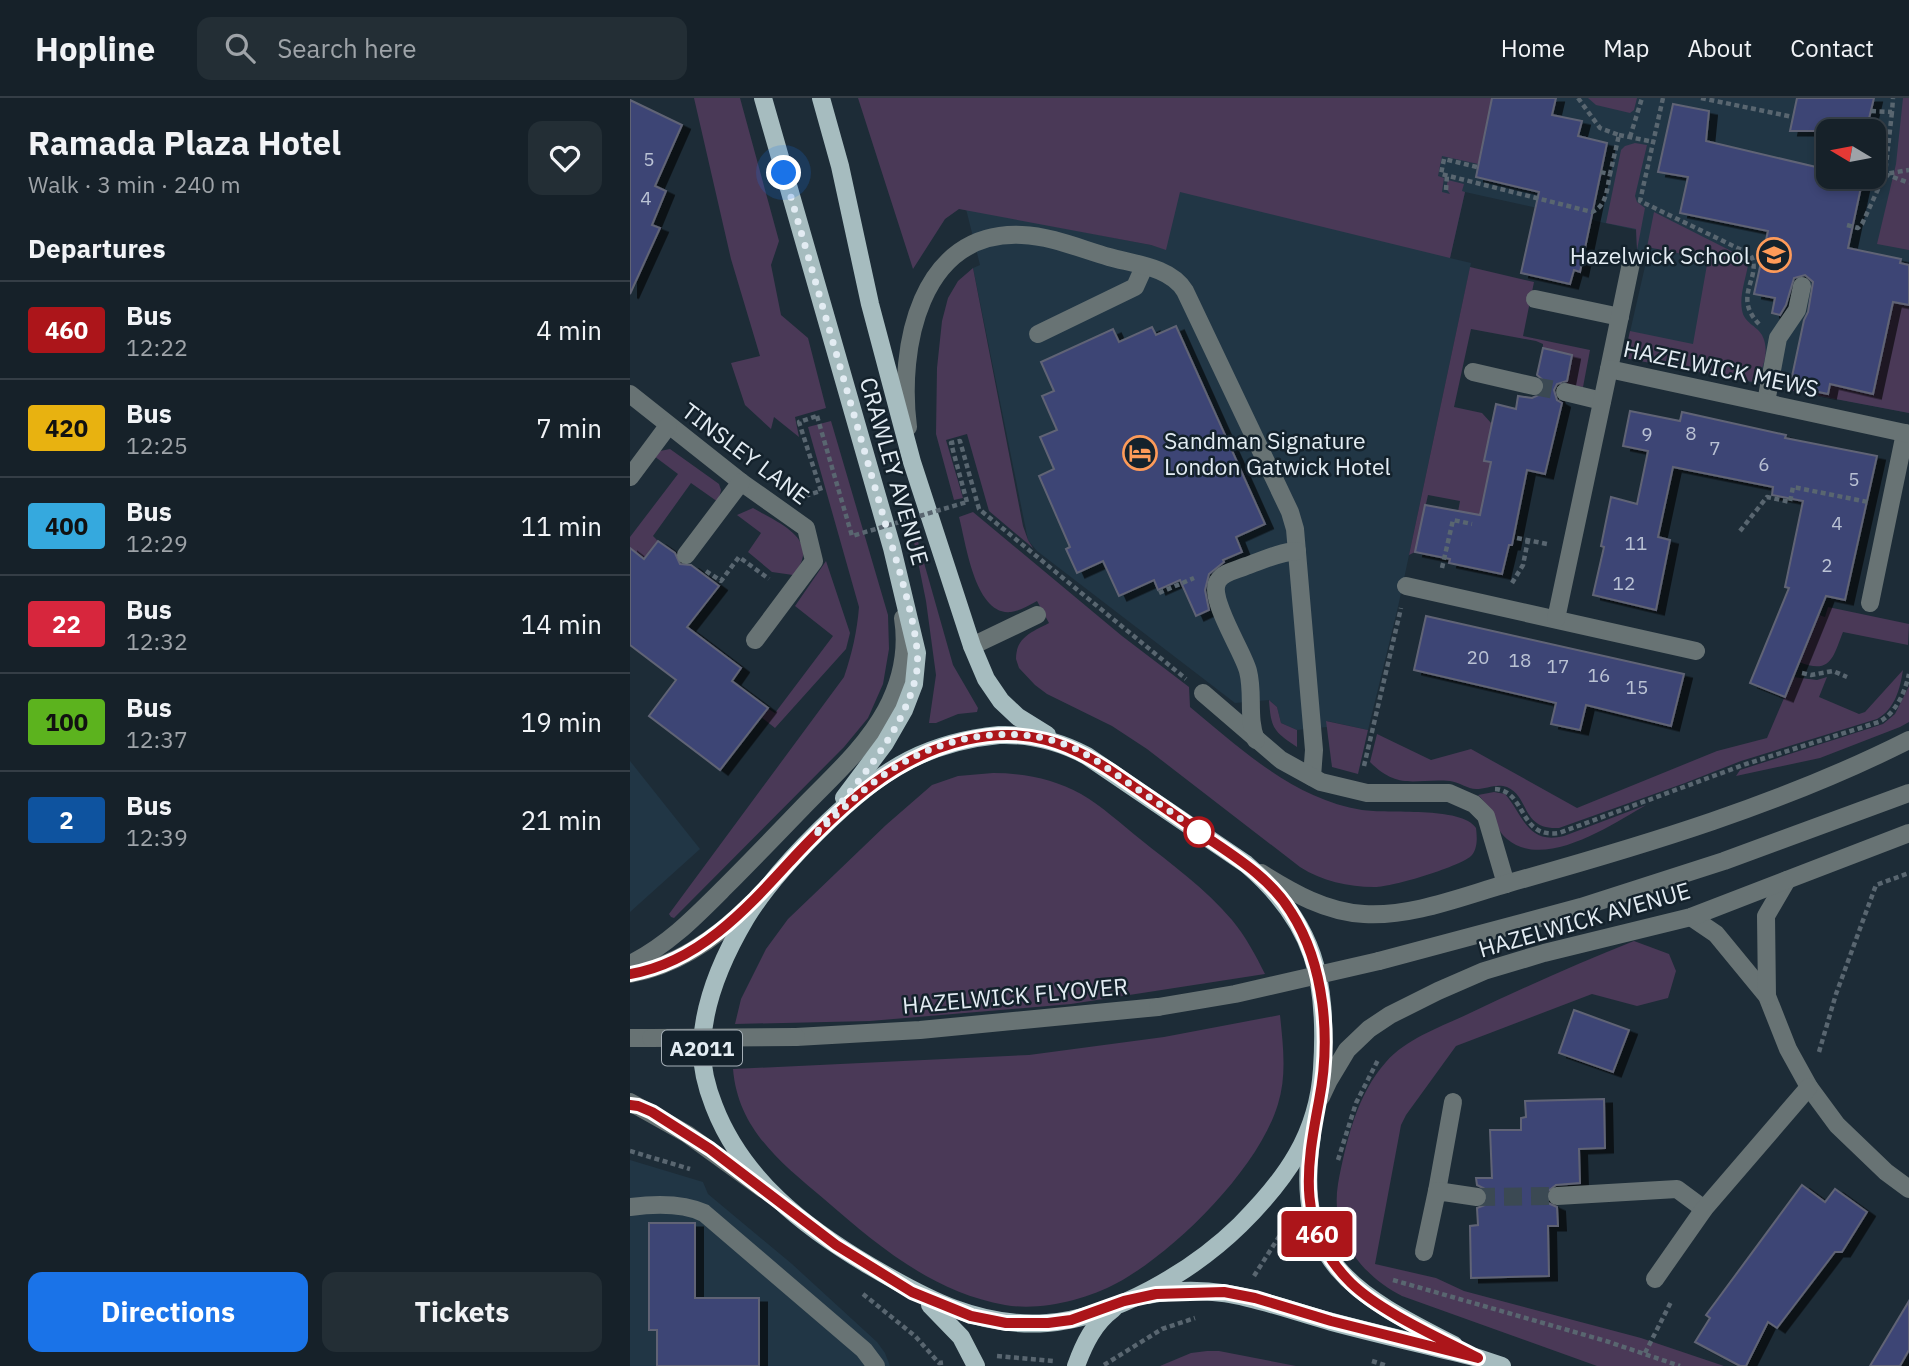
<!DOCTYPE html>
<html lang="en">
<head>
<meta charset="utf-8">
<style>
	:root { --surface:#162129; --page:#232e35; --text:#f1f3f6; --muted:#9ea3a8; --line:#353e46; --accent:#1a73e8 }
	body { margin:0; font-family:"IBM Plex Sans",sans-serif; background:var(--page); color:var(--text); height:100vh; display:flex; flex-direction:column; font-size:26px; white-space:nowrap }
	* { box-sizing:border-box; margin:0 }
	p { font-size:23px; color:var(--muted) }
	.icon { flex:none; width:38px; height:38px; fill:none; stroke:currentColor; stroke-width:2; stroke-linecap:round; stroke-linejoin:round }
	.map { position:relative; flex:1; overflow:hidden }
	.drawer { display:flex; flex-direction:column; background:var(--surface); width:630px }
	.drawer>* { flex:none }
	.badge { padding:0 14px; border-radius:5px; font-size:24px; line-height:46px }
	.needle { width:46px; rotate:280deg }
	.fabs { position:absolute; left:1186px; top:21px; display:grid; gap:14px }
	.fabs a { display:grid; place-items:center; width:70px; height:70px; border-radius:14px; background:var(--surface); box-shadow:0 4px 10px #0003,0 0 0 2px var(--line); font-size:35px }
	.you { position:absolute; width:35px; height:35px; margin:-18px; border:5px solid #fff; border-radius:50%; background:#1a73e8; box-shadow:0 0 0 10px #1a73e833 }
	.map>.badge { position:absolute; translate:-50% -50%; box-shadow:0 0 0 4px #fff }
	h2 { padding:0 28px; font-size:26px; line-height:63px }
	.round { display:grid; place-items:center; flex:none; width:74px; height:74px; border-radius:14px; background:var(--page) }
	.headline { display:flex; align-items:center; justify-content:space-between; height:119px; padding:0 28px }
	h1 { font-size:33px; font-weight:700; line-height:52px }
	.button { display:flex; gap:14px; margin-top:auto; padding:14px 28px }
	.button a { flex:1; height:80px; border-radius:14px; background:var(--accent); color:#fff; font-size:28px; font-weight:700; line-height:80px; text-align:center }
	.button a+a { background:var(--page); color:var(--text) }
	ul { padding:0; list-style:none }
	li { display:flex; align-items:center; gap:21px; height:98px; padding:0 28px; border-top:2px solid var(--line) }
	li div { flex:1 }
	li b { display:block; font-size:26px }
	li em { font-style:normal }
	li .badge { min-width:77px; font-weight:700; text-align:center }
	header { display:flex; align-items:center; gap:42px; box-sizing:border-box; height:98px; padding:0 35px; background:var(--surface); border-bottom:2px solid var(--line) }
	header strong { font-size:33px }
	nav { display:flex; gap:38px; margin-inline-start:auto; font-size:24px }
	.search { width:490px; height:63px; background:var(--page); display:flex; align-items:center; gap:18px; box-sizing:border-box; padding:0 24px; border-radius:14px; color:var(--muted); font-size:26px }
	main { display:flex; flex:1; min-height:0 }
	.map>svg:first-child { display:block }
	.built { fill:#213645; fill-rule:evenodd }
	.green { fill:#4a3957 }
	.building { fill:#3e4575; stroke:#606475; stroke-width:2; filter:url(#shadow) }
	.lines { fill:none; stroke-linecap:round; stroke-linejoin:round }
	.minor-tunnel { stroke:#3b4953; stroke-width:18; stroke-dasharray:18 9; stroke-linecap:butt }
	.path { stroke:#596670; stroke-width:4.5; stroke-dasharray:5 3.5; stroke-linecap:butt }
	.minor { stroke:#687374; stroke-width:18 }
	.major { stroke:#a6bcbf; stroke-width:18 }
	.path-bridge { stroke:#596670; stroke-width:4.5; stroke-dasharray:5 3.5; stroke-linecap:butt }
	.minor-bridge { stroke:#687374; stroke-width:18 }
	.line-casing { stroke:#fff; stroke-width:16 }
	.line { stroke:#ac151a; stroke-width:10 }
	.walk { stroke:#e3ecf3; stroke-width:7; stroke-dasharray:0 12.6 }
	.stop-dot { fill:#fff; stroke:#ac151a; stroke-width:3.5 }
	.labels { text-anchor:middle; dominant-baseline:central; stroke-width:5; stroke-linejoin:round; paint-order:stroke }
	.number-label { font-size:19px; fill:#bac2d4 }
	.shield { fill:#14222c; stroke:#a5afb7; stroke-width:2 }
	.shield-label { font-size:21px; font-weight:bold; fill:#e3ecf3 }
	.poi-label { font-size:23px; fill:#e3ecf3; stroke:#14222c; text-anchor:end }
	.street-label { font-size:23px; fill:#e3ecf3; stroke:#14222c }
</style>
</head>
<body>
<header>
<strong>Hopline</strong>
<div class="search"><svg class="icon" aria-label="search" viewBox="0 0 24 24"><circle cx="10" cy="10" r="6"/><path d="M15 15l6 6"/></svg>Search here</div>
<nav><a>Home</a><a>Map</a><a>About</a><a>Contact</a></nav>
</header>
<main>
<section class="drawer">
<div class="headline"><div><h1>Ramada Plaza Hotel</h1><p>Walk · 3 min · 240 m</p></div><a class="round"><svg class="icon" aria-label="heart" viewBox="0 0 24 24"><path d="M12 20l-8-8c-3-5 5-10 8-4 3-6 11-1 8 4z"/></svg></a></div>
<h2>Departures</h2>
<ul>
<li><span class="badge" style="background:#ac151a;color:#fff">460</span><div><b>Bus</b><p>12:22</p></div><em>4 min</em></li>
<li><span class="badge" style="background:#e8b210;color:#111">420</span><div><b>Bus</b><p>12:25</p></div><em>7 min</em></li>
<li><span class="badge" style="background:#35a9de;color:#111">400</span><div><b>Bus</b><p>12:29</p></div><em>11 min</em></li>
<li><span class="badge" style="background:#d7263d;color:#fff">22</span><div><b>Bus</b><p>12:32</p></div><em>14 min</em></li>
<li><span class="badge" style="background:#5cb31e;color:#111">100</span><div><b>Bus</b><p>12:37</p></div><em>19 min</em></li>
<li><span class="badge" style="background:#0e539f;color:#fff">2</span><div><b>Bus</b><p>12:39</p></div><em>21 min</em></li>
</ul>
<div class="button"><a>Directions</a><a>Tickets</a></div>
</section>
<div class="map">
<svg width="1279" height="1268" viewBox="0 0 1279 1268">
	<defs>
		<filter id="shadow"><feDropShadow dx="8" dy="4.5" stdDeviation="0" flood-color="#0009"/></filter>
	</defs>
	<rect width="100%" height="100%" fill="#1d2c37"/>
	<g class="built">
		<path d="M303,0H1279V315L994,260L1016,164L1007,152L1006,132L835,94L820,160L841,165L768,509L738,632L697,623V629L667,632L651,625L647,609L639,602L605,605L407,453L398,442L343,170L350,167L336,111L521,147L536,151ZM1199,33H1244V79H1199Z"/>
		<path d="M0,663L70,751L0,814Z"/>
		<path d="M0,1062L73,1084L78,1096L162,1166L247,1244L255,1255L260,1268H0Z"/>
	</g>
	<g class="green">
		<path d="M64,0H110L149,143L141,167L151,217L178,240L196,310L165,319L169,339L144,319L141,331L115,307L101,265L130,258L101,161Z"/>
		<path d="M228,0H862L848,66L812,58L808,78L814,80L812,94L820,96L816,90L818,82L834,86L832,93L835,94L820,160L550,94L536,152L521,147L329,111L315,121L283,171Z"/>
		<path d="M958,0H1007L1004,12L1000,15L966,7Z"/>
		<path d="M1273,0H1279V152L1247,146L1266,66Z"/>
		<path d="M1005,45L1017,47L1005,98L1007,104L1015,110L1007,152L1006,131L976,125L991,52L995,48Z"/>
		<path d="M1024,114L1119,162C1117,177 1109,197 1112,212C1114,225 1126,227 1132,237C1140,252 1134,273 1123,284L994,260L1000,233L1063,246L1078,161L1017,149Z"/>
		<path d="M840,169L904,184L893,238L960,252L953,289L936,286L942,257L913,250V246L906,243L841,231L824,309L852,315L862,326L854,362L862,364L849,423L827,419L830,403L798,397L785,454L779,457Z"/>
		<path d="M343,170L393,428L398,442L403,450L359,413L337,336L316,342L333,400L324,402L306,336L307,270L312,223L318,200L328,183Z"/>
		<path d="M1279,201V315L1158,292L1159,288L1198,296L1200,286L1243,296L1263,204L1278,207Z"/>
		<path d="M201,323L258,517L259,551L253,586L238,620L214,649L44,820L41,819L39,816L214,579C222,555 227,534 229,509L178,329Z"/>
		<path d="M40,351L89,386L91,392L88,404L61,385L23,438L28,443L0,480V439L48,376L24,358L25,354Z"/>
		<path d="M123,410C150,426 193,442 163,477L142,474L118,454L131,435L107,417Z"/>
		<path d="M343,414L492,538L559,589L560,609C612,652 664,701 732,712C757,716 832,708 846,730C847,739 848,749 842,757C833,768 759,790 744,789C718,789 692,783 670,769L517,651L482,628L417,596L405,587L389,570L386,561C386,539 402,534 419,525L407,503C399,507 390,513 381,514C345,518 336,445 329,419Z"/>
		<path d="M283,439L287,440L323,567L348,610L347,614L328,616L306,625H299L306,577L296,503Z"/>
		<path d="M196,463L220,535L216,551L145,630L131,619L137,610L145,615L203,538L165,508Z"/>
		<path d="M1198,509L1279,526L1278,547L1213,534C1203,559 1201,577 1169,564L1186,516L1195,519Z"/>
		<path d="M1273,572C1270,591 1265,611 1247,621L1111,663L1055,685L929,730C891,732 900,699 877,689C866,685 857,691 846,691C838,691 829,684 820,683C785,680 769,693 740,664L747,636L801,662L841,651L947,710L1087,653L1137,640L1163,579L1187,582L1197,579L1189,599L1229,616L1235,614Z"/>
		<path d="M1279,588V624L1270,629L1190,660L1106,678L1110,672L1253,626L1265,616Z"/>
		<path d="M639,602L647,609L651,625L667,632V649C643,633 641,630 639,602Z"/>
		<path d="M696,623L738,632L728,676L702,669Z"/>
		<path d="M363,675C394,675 424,681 451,696C472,708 491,726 510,741C541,766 576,791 602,822C616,839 626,858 635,876L441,906L240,923L105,926L111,901L136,851L158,821L181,799L256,727L302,687L328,678Z"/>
		<path d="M864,694L875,696C894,718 897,747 934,738L1016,707C983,726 914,773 877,741C864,730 862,709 848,697Z"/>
		<path d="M1004,843L1039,856L1046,873L1038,900L1007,908L962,896L826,948L776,1017L771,1027L745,1166L806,1180L834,1193L1011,1240L1094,1268H967L772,1198C729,1176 700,1135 708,1086C716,1044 727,996 756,964C777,940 811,929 838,916C893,890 948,865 1004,843Z"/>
		<path d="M650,917C653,947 657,977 648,1006C629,1070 545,1154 487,1185C456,1202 410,1213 375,1207C302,1194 247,1147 194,1101C150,1064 108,1031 103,971L399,957L534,939Z"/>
		<path d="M577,1253H589L666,1268H530L561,1255Z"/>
	</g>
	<g class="building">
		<path d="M862,0H926L922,17L952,23L948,38L977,45L950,174L944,172L940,186L891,175L909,94L846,79Z"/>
		<path d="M1167,0H1244L1236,33H1160Z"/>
		<path d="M0,2L52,27L25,88L36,93L22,127L30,130L0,196Z"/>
		<path d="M1043,6L1079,13L1076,43L1199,72V79L1233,80L1218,150L1271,161L1270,165L1279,167V207L1263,204L1243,296L1200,286L1198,296L1160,288L1174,222L1178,214L1183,184L1175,177L1164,180L1156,207L1150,217L1142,215L1145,200L1124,196L1138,133L1050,115L1058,79L1028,74Z"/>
		<path d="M546,228L635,426L606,439L612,454L593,462L594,464L579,476L575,492L579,512L566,518L550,482L528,492L524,482L489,498L473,463L447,475L436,451L440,449L409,378L424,371L410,339L427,332L412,298L424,293L411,264L483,231L489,244L522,229L526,237Z"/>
		<path d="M913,250L942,257L937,283L927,286L924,292L927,302L932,305L915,376L897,372L882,447H879L872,476L819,465L820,461L785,454L795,407L850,417L861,364L854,363L866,306L886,311L888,298L902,300L913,295L915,284L907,277Z"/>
		<path d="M1000,313L1050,323L1052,314L1156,337L1155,340L1247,358L1215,502L1196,498L1155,599L1120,585L1159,490L1155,489L1173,403L1142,397L1143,389L1043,369L1028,439L1040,442L1026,512L963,497L974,449L971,448L981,399L1007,406L1018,353L993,348Z"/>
		<path d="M28,443L45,455L50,466L61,467L89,488L57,529L111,570L102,583L138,610L90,672L19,618L46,582L0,547V450L14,461Z"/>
		<path d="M796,518L1054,576L1041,628L956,607L950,632L921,626L926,605L784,572Z"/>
		<path d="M944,912L999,932L983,974L929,955Z"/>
		<path d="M974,1001L975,1050L949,1051L950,1085L926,1087L917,1094L918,1105L927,1109L928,1128H918L919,1178L841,1180L840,1128L848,1127L847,1110L855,1107L858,1100L855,1091L847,1087L846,1080H862L860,1032H891V1020L896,1019L895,1003Z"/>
		<path d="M1172,1087L1195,1104L1205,1091L1237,1114L1212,1154H1205L1147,1230L1138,1224L1116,1268H1110L1065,1244L1080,1220L1076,1217Z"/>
		<path d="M19,1125H65V1200H129V1268H27V1232H19Z"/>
		<path d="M1279,1203V1252L1270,1268H1240Z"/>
	</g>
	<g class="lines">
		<g class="minor-tunnel">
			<path d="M904,288L935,294"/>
			<path d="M847,1099L927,1098"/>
		</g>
		<g class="path">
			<path d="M948,0L970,30L989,37L980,76L970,74"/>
			<path d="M1033,0L1010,103L1120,156C1134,179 1101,197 1129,226"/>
			<path d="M1071,0L1163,19"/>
			<path d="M1241,13L1262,14L1263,0"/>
			<path d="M989,37L1024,44"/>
			<path d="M1000,39L1012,0"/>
			<path d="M847,69L814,61L811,76L962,114C977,108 977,90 980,76"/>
			<path d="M1244,74L1255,76L1262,14"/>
			<path d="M1255,76L1279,85"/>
			<path d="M816,92L817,77"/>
			<path d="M1217,127L1228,130L1232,126L1255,76L1279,72"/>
			<path d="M175,398L191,393L169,324L187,318"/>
			<path d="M337,404L321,345L330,343L349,411L556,581"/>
			<path d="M1110,433L1137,399L1160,404L1163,389L1238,404"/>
			<path d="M887,440L917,446"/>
			<path d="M812,470L823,422L842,426"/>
			<path d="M76,473L91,483L109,459L139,481"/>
			<path d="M882,485L893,467L898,442"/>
			<path d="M529,495L564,480"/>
			<path d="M1172,575L1181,577L1203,573L1217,579"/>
			<path d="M734,668L771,510"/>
			<path d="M865,691C897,693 888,741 929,735L1116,666L1249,624C1266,615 1275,594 1279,576"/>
			<path d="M1189,954L1206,896L1246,787L1279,775"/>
			<path d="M0,1053L60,1071"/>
			<path d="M708,1062L726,1005L749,960"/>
			<path d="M624,1178L659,1123"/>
			<path d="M763,1182L976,1243L1050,1268"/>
			<path d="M233,1196L285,1238L309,1265L316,1264"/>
			<path d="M1015,1255L1042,1202"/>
			<path d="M367,1258L424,1263"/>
			<path d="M742,1263L758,1268"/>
			<path d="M474,1267L532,1231L565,1220"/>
		</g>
		<g class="minor">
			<path d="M905,201L990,219"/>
			<path d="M408,236L505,189L514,169"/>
			<path d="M979,271L1001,165"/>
			<path d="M843,274L904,288"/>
			<path d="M935,294L972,303"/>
			<path d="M0,296L111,384L176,430L184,463L125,542"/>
			<path d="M1136,304L1148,240L1167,212L1172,188"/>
			<path d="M278,329C268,251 289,132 392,137C421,138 451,151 479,159C504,166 541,169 555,193L660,414L665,431L684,652L682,679"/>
			<path d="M0,379L38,328"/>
			<path d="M56,457L111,384"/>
			<path d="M776,488L1066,553"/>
			<path d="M1240,505L1275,335"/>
			<path d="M926,521L979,271L1279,336"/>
			<path d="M342,548L407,517"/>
			<path d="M573,595L651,662L691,684L737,695H819L844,706L856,718L876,786"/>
			<path d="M626,642C617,620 624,596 618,573C613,553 577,500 588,483C593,474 607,472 616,468C633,462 650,454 667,453"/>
			<path d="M631,775C663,795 696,814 734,816C782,819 833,798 879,785C1015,747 1152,706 1279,642"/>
			<path d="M1061,819L1086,836L1137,898L1158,951L1179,989L1207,1027L1256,1074L1279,1091"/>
			<path d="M749,863L951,809L1094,763L1279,695"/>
			<path d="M0,866C38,847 65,819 95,789C121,763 147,736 173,709C202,679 236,649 256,612C271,584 278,552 273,520"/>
			<path d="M0,876C47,868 89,838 122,805"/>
			<path d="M1137,898L1136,818L1157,782"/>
			<path d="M166,939L290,932L528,909"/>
			<path d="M0,940H21"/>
			<path d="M691,999L699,982L717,952L739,931L760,917L808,893L854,873L914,855L1061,819L1279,735"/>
			<path d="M0,1004L57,1036L133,1091"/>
			<path d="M807,1093L823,1004"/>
			<path d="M927,1098L1047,1091L1074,1111"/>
			<path d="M0,1109C23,1106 53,1105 74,1115L234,1252L246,1268"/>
			<path d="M794,1154L807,1093L847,1099"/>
			<path d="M1025,1181L1074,1111L1179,989"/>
		</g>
		<g class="major">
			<path d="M133,0L262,450L287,555L284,586L274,612L255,645L214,700"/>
			<path d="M191,0L210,68L240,206L282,364L342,548L356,581L371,603L388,619L417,637"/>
			<path d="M369,637C401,636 429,643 457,658L616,766C685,825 698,882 692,971C688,1037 656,1081 610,1127C563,1173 484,1220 417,1225C350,1230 296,1201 240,1168C174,1129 112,1081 84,1008C76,988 71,967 72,946C74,902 94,857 116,820C146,771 227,688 279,662C307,648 338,640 369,637Z"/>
			<path d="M682,1038C662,1164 724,1196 824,1247"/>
			<path d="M518,1197C588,1183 637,1206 702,1224C751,1237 800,1248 848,1260L872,1268"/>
			<path d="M300,1207L331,1239L346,1268"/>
			<path d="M446,1268C454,1246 464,1225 483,1211"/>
		</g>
		<path class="path-bridge" d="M187,318L222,438L337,404"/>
		<g class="minor-bridge">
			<path d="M528,909L605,896L749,863"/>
			<path d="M21,940L166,939"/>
		</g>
	</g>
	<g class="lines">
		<g class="line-casing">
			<path id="line" d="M0,876C71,864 120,807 166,757C214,706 266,658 336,642C395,628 439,644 487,677C517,698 547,718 576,739C607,760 641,781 661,814C695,867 701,941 689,1003C676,1071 666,1131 721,1185C751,1214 810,1240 848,1260L701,1223L625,1200L594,1194L526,1196L494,1203L441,1222L418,1225H376L341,1218L282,1194L206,1147L80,1051L22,1014L8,1008L0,1007"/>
		</g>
		<use href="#line" class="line"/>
		<path class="walk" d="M154,75C187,189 220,303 253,417C263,454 292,537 287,572C277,633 221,691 184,738C209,715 233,690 261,672C309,640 376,626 431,645C456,653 478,671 500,686C525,703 550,720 575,738L569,734"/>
	</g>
	<defs>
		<g id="school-ring" transform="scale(1.75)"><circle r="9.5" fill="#14222c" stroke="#fe9b59" stroke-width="1.5"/><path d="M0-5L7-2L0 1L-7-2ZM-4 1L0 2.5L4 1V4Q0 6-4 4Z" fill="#fe9b59"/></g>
		<g id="hotel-ring" transform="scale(1.75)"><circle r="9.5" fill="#14222c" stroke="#fe9b59" stroke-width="1.5"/><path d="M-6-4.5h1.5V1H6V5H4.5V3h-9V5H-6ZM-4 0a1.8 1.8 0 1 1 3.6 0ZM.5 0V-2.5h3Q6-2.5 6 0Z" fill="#fe9b59"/></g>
	</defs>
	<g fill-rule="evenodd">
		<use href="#school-ring" x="1144" y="157"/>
		<use href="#hotel-ring" x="510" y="355"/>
	</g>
	<circle class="stop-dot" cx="569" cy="734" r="14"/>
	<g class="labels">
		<g class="number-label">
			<text x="19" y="61">5</text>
			<text x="16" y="100">4</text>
			<text x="1061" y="335">8</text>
			<text x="1017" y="336">9</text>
			<text x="1085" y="350">7</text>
			<text x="1134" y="366">6</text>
			<text x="1224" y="381">5</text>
			<text x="1207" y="425">4</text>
			<text x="1006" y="445">11</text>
			<text x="1197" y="467">2</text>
			<text x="994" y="485">12</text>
			<text x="848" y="559">20</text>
			<text x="890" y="562">18</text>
			<text x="928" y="568">17</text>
			<text x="969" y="577">16</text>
			<text x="1007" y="589">15</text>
		</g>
		<rect class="shield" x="32" y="932.5" width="80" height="35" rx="5"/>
		<g class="shield-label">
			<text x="72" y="950">A2011</text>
		</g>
		<g class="poi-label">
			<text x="1120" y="157">Hazelwick School</text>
			<text x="534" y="342" text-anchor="start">Sandman Signature<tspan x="534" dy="26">London Gatwick Hotel</tspan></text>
		</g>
		<g class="street-label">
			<text transform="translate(1091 270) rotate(12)">HAZELWICK MEWS</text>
			<text transform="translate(116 355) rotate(37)">TINSLEY LANE</text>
			<text transform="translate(265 373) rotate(74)">CRAWLEY AVENUE</text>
			<text transform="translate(954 821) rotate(-16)">HAZELWICK AVENUE</text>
			<text transform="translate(385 897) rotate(-5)">HAZELWICK FLYOVER</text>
		</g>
	</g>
</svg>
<div class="fabs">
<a><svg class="needle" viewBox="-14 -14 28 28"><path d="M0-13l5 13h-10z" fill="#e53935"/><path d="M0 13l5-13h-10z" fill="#9ea3a8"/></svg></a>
</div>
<div class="you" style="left:154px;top:75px"></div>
<b class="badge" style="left:687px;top:1136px;background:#ac151a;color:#fff">460</b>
</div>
</main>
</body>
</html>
